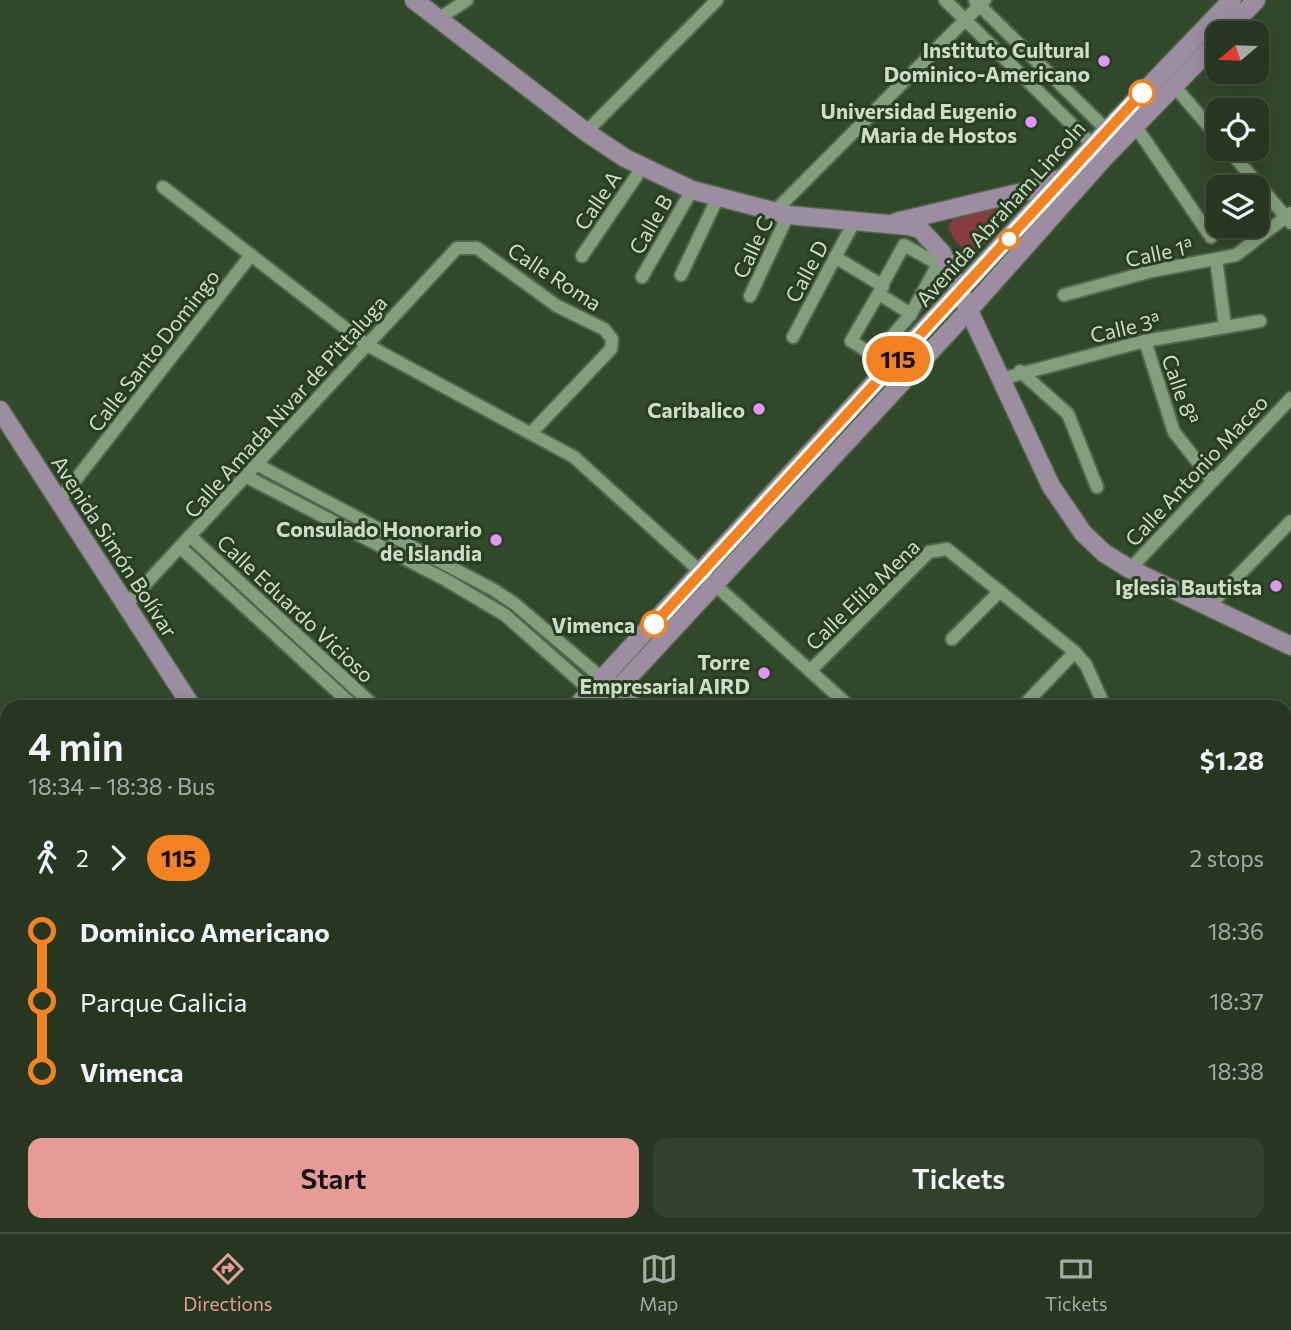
<!DOCTYPE html>
<html lang="en">
<head>
<meta charset="utf-8">
<style>
	:root { --surface:#263620; --page:#32412d; --text:#f1f3f6; --muted:#a4aba5; --line:#42503e; --accent:#e69b98 }
	body { margin:0; font-family:Commissioner,sans-serif; background:var(--page); color:var(--text); height:100vh; display:flex; flex-direction:column; font-size:26px; white-space:nowrap }
	* { box-sizing:border-box; margin:0 }
	p { font-size:23px; color:var(--muted) }
	.icon { flex:none; width:38px; height:38px; fill:none; stroke:currentColor; stroke-width:2; stroke-linecap:round; stroke-linejoin:round }
	.map { position:relative; flex:1; overflow:hidden }
	.side { position:absolute; left:0px; top:700px; width:1292px; height:532px; display:flex; flex-direction:column; background:var(--surface); border-radius:21px 21px 0 0; box-shadow:0 4px 18px #0003,0 0 0 2px var(--line) }
	.side>* { flex:none }
	.badge { padding:0 14px; border-radius:23px; font-size:24px; line-height:46px }
	.needle { width:46px; rotate:251deg }
	.tools { position:absolute; left:1206px; top:21px; display:grid; gap:14px }
	.tools a { display:grid; place-items:center; width:63px; height:63px; border-radius:14px; background:var(--surface); box-shadow:0 4px 18px #0003,0 0 0 2px var(--line); font-size:35px }
	.map>.badge { position:absolute; translate:-50% -50%; box-shadow:0 0 0 4px #fff }
	.legs { display:flex; align-items:center; gap:10px; height:77px; padding:0 28px; font-size:23px }
	.legs p { margin-inline-start:auto }
	.overview { display:flex; align-items:center; justify-content:space-between; height:119px; padding:0 28px }
	h1 { font-size:38px; font-weight:600; line-height:52px }
	.button { display:flex; gap:14px; margin-top:auto; padding:14px 28px }
	.button a { flex:1; height:80px; border-radius:14px; background:var(--accent); color:#111; font-size:28px; font-weight:600; line-height:80px; text-align:center }
	.button a+a { background:var(--page); color:var(--text) }
	ul { padding:0 28px; list-style:none }
	li { display:flex; align-items:center; gap:24px; height:70px; font-size:26px }
	li i { display:grid; place-items:center; width:10px; height:100%; margin:0 9px; background:currentColor }
	li i::after { content:''; width:18px; height:18px; margin:-9px; border:5px solid; border-radius:50%; background:var(--surface) }
	li p { margin-inline-start:auto }
	li:first-child i { background:linear-gradient(#0000 50%,currentColor 0) }
	li:last-child i { background:linear-gradient(currentColor 50%,#0000 0) }
	.tabs { display:flex; justify-content:space-around; align-items:center; height:98px; border-top:2px solid var(--line); background:var(--surface); font-size:19px; color:var(--muted) }
	.tabs a { display:grid; justify-items:center; gap:4px }
	.tabs .current { color:var(--accent) }
	.map>svg:first-child { display:block }
	.green { fill:#863c40 }
	.lines { fill:none; stroke-linecap:round; stroke-linejoin:round }
	.minor-casing { stroke:#53664d; stroke-width:16 }
	.major-casing { stroke:#53664d; stroke-width:21 }
	.minor { stroke:#849e7d; stroke-width:12 }
	.major { stroke:#9d8da1; stroke-width:18 }
	.line-1-casing { stroke:#fff; stroke-width:16 }
	.line-1 { stroke:#f58220; stroke-width:10 }
	.poi-dot { fill:#de98f2; stroke:#283e21; stroke-width:2.5 }
	.stop-1-dot { fill:#fff; stroke:#f58220; stroke-width:3.5 }
	.labels { text-anchor:middle; dominant-baseline:central; stroke-width:6; stroke-linejoin:round; paint-order:stroke }
	.poi-label { font-size:21px; font-weight:bold; fill:#cedcca; stroke:#283e21; text-anchor:end }
	.street-label { font-size:21px; fill:#cedcca; stroke:#283e21 }
	.stop-label { font-size:21px; font-weight:bold; fill:#cedcca; stroke:#283e21; text-anchor:end }
</style>
</head>
<body>
<div class="map">
<svg width="1291" height="1232" viewBox="0 0 1291 1232">
	<rect width="100%" height="100%" fill="#32482b"/>
	<path class="green" d="M1020,193L1028,194L973,257L955,241L948,227L954,217Z"/>
	<g class="lines">
		<g class="minor-casing">
			<g id="minor">
				<path d="M945,0L1097,149"/>
				<path d="M975,1L1112,135"/>
				<path d="M438,19L467,0"/>
				<path d="M1175,87L1218,137"/>
				<path d="M1136,127L1211,237"/>
				<path d="M586,132L717,0"/>
				<path d="M1228,149L1291,223"/>
				<path d="M163,187L367,345L574,457L850,707"/>
				<path d="M774,212L985,0"/>
				<path d="M582,256L644,165"/>
				<path d="M835,257L883,286L851,341L875,356L911,314"/>
				<path d="M1216,259L1225,326"/>
				<path d="M681,275L718,197"/>
				<path d="M642,277L692,190"/>
				<path d="M879,294L911,314L938,264L904,245L882,285"/>
				<path d="M1064,295L1152,271L1236,255L1291,213"/>
				<path d="M750,296L788,215"/>
				<path d="M793,337L854,222"/>
				<path d="M1145,341L1174,432L1212,480"/>
				<path d="M1020,371L1068,414L1097,487"/>
				<path d="M1001,379L1145,341L1260,321"/>
				<path d="M258,465L494,590L515,604L604,680"/>
				<path d="M247,477L446,580L505,615L591,691"/>
				<path d="M59,501L251,255"/>
				<path d="M191,537L375,707"/>
				<path d="M181,548L354,707"/>
				<path d="M1130,569L1291,398"/>
				<path d="M126,605L457,248H477L557,306L604,329L612,339L611,349L532,432"/>
				<path d="M1207,608L1291,521"/>
				<path d="M952,639L1000,591"/>
				<path d="M810,671L929,552L947,549L1075,652L1086,665L1105,707"/>
				<path d="M1022,707L1075,652"/>
				<path d="M1284,1007L1291,1012"/>
				<path d="M0,1046L7,1056"/>
				<path d="M508,1225L516,1232"/>
				<path d="M914,1225L922,1232"/>
				<path d="M403,1232L410,1225"/>
				<path d="M1056,1232L1061,1225"/>
			</g>
		</g>
		<g class="major-casing">
			<g id="major">
				<path d="M414,0L586,132L625,158L692,190L788,215L909,226L920,229L942,253L1051,486L1083,533L1104,553L1130,569L1291,646"/>
				<path d="M1225,33L1256,0"/>
				<path d="M896,222L1031,190L1062,178"/>
				<path d="M0,410L192,707"/>
				<path d="M609,684L635,707"/>
				<path d="M576,707L1107,130L1232,0"/>
				<path d="M601,707L968,311L1104,158L1218,41"/>
				<path d="M0,735L7,746"/>
				<path d="M1284,1161L1291,1153"/>
				<path d="M1284,1209L1291,1201"/>
				<path d="M642,1225L649,1232"/>
				<path d="M1166,1225L1173,1232"/>
				<path d="M1189,1225L1196,1232"/>
				<path d="M88,1232L95,1225"/>
				<path d="M113,1232L120,1225"/>
				<path d="M1227,1232L1232,1225"/>
				<path d="M1265,1232L1271,1225"/>
			</g>
		</g>
		<use href="#minor" class="minor"/>
		<use href="#major" class="major"/>
	</g>
	<g class="lines">
		<g class="line-1-casing">
			<path id="line-1" d="M654,624L1142,93"/>
		</g>
		<use href="#line-1" class="line-1"/>
	</g>
	<g class="poi-dot">
		<circle cx="1104" cy="61" r="7"/>
		<circle cx="1031" cy="122" r="7"/>
		<circle cx="759" cy="409" r="7"/>
		<circle cx="496" cy="540" r="7"/>
		<circle cx="1276" cy="586" r="7"/>
		<circle cx="764" cy="673" r="7"/>
	</g>
	<g class="stop-1-dot">
		<circle cx="1142" cy="93" r="12"/>
		<circle cx="1009" cy="239" r="9"/>
		<circle cx="654" cy="624" r="12"/>
	</g>
	<g class="labels">
		<g class="poi-label">
			<text x="1090" y="49">Instituto Cultural<tspan x="1090" dy="24">Dominico-Americano</tspan></text>
			<text x="1017" y="110">Universidad Eugenio<tspan x="1017" dy="24">Maria de Hostos</tspan></text>
			<text x="745" y="409">Caribalico</text>
			<text x="482" y="528">Consulado Honorario<tspan x="482" dy="24">de Islandia</tspan></text>
			<text x="1262" y="586">Iglesia Bautista</text>
			<text x="750" y="661">Torre<tspan x="750" dy="24">Empresarial AIRD</tspan></text>
		</g>
		<g class="street-label">
			<text transform="translate(597 200) rotate(-56)">Calle A</text>
			<text transform="translate(1000 213) rotate(-48)">Avenida Abraham Lincoln</text>
			<text transform="translate(650 224) rotate(-60)">Calle B</text>
			<text transform="translate(752 247) rotate(-65)">Calle C</text>
			<text transform="translate(1159 252) rotate(-12)">Calle 1ª</text>
			<text transform="translate(806 271) rotate(-62)">Calle D</text>
			<text transform="translate(555 276) rotate(33)">Calle Roma</text>
			<text transform="translate(1125 327) rotate(-13)">Calle 3ª</text>
			<text transform="translate(153 350) rotate(-52)">Calle Santo Domingo</text>
			<text transform="translate(1181 389) rotate(71)">Calle 8ª</text>
			<text transform="translate(285 406) rotate(-48)">Calle Amada Nivar de Pittaluga</text>
			<text transform="translate(1196 470) rotate(-47)">Calle Antonio Maceo</text>
			<text transform="translate(115 546) rotate(57)">Avenida Simón Bolívar</text>
			<text transform="translate(862 594) rotate(-44)">Calle Elila Mena</text>
			<text transform="translate(296 608) rotate(43)">Calle Eduardo Vicioso</text>
		</g>
		<g class="stop-label">
			<text x="635" y="624">Vimenca</text>
		</g>
	</g>
</svg>
<div class="tools">
<a><svg class="needle" viewBox="-14 -14 28 28"><path d="M0-13l5 13h-10z" fill="#e53935"/><path d="M0 13l5-13h-10z" fill="#a4aba5"/></svg></a>
<a><svg class="icon" aria-label="locate" viewBox="0 0 24 24"><circle cx="12" cy="12" r="6"/><path d="M12 2v4M12 18v4M2 12h4M18 12h4"/></svg></a>
<a><svg class="icon" aria-label="layers" viewBox="0 0 24 24"><path d="M12 4l9 5-9 5-9-5zM3 14l9 5 9-5"/></svg></a>
</div>
<b class="badge" style="left:898px;top:359px;background:#f58220;color:#111">115</b>
<section class="side">
<div class="overview"><div><h1>4 min</h1><p>18:34 – 18:38 · Bus</p></div><b>$1.28</b></div>
<div class="legs"><svg class="icon" aria-label="walk" viewBox="0 0 24 24"><circle cx="13" cy="4" r="2"/><path d="M13 8l-2 6 4 7M11 14l-3 7M7 12l3-4h3l4 4"/></svg>2<svg class="icon" aria-label="forward" viewBox="0 0 24 24"><path d="M9 5l7 7-7 7"/></svg><b class="badge" style="background:#f58220;color:#111">115</b><p>2 stops</p></div>
<ul>
<li><i style="color:#f58220"></i><b>Dominico Americano</b><p>18:36</p></li>
<li><i style="color:#f58220"></i><span>Parque Galicia</span><p>18:37</p></li>
<li><i style="color:#f58220"></i><b>Vimenca</b><p>18:38</p></li>
</ul>
<div class="button"><a>Start</a><a>Tickets</a></div>
</section>
</div>
<nav class="tabs">
<a class="current"><svg class="icon" aria-label="directions" viewBox="0 0 24 24"><path d="M12 3l9 9-9 9-9-9zM9 14v-3h6M13 9l2 2-2 2"/></svg>Directions</a>
<a><svg class="icon" aria-label="map" viewBox="0 0 24 24"><path d="M3 6l6-2 6 2 6-2v14l-6 2-6-2-6 2zM9 4v14M15 6v14"/></svg>Map</a>
<a><svg class="icon" aria-label="tickets" viewBox="0 0 24 24"><path d="M3 7h18v10H3zM15 7v10"/></svg>Tickets</a>
</nav>
</body>
</html>
